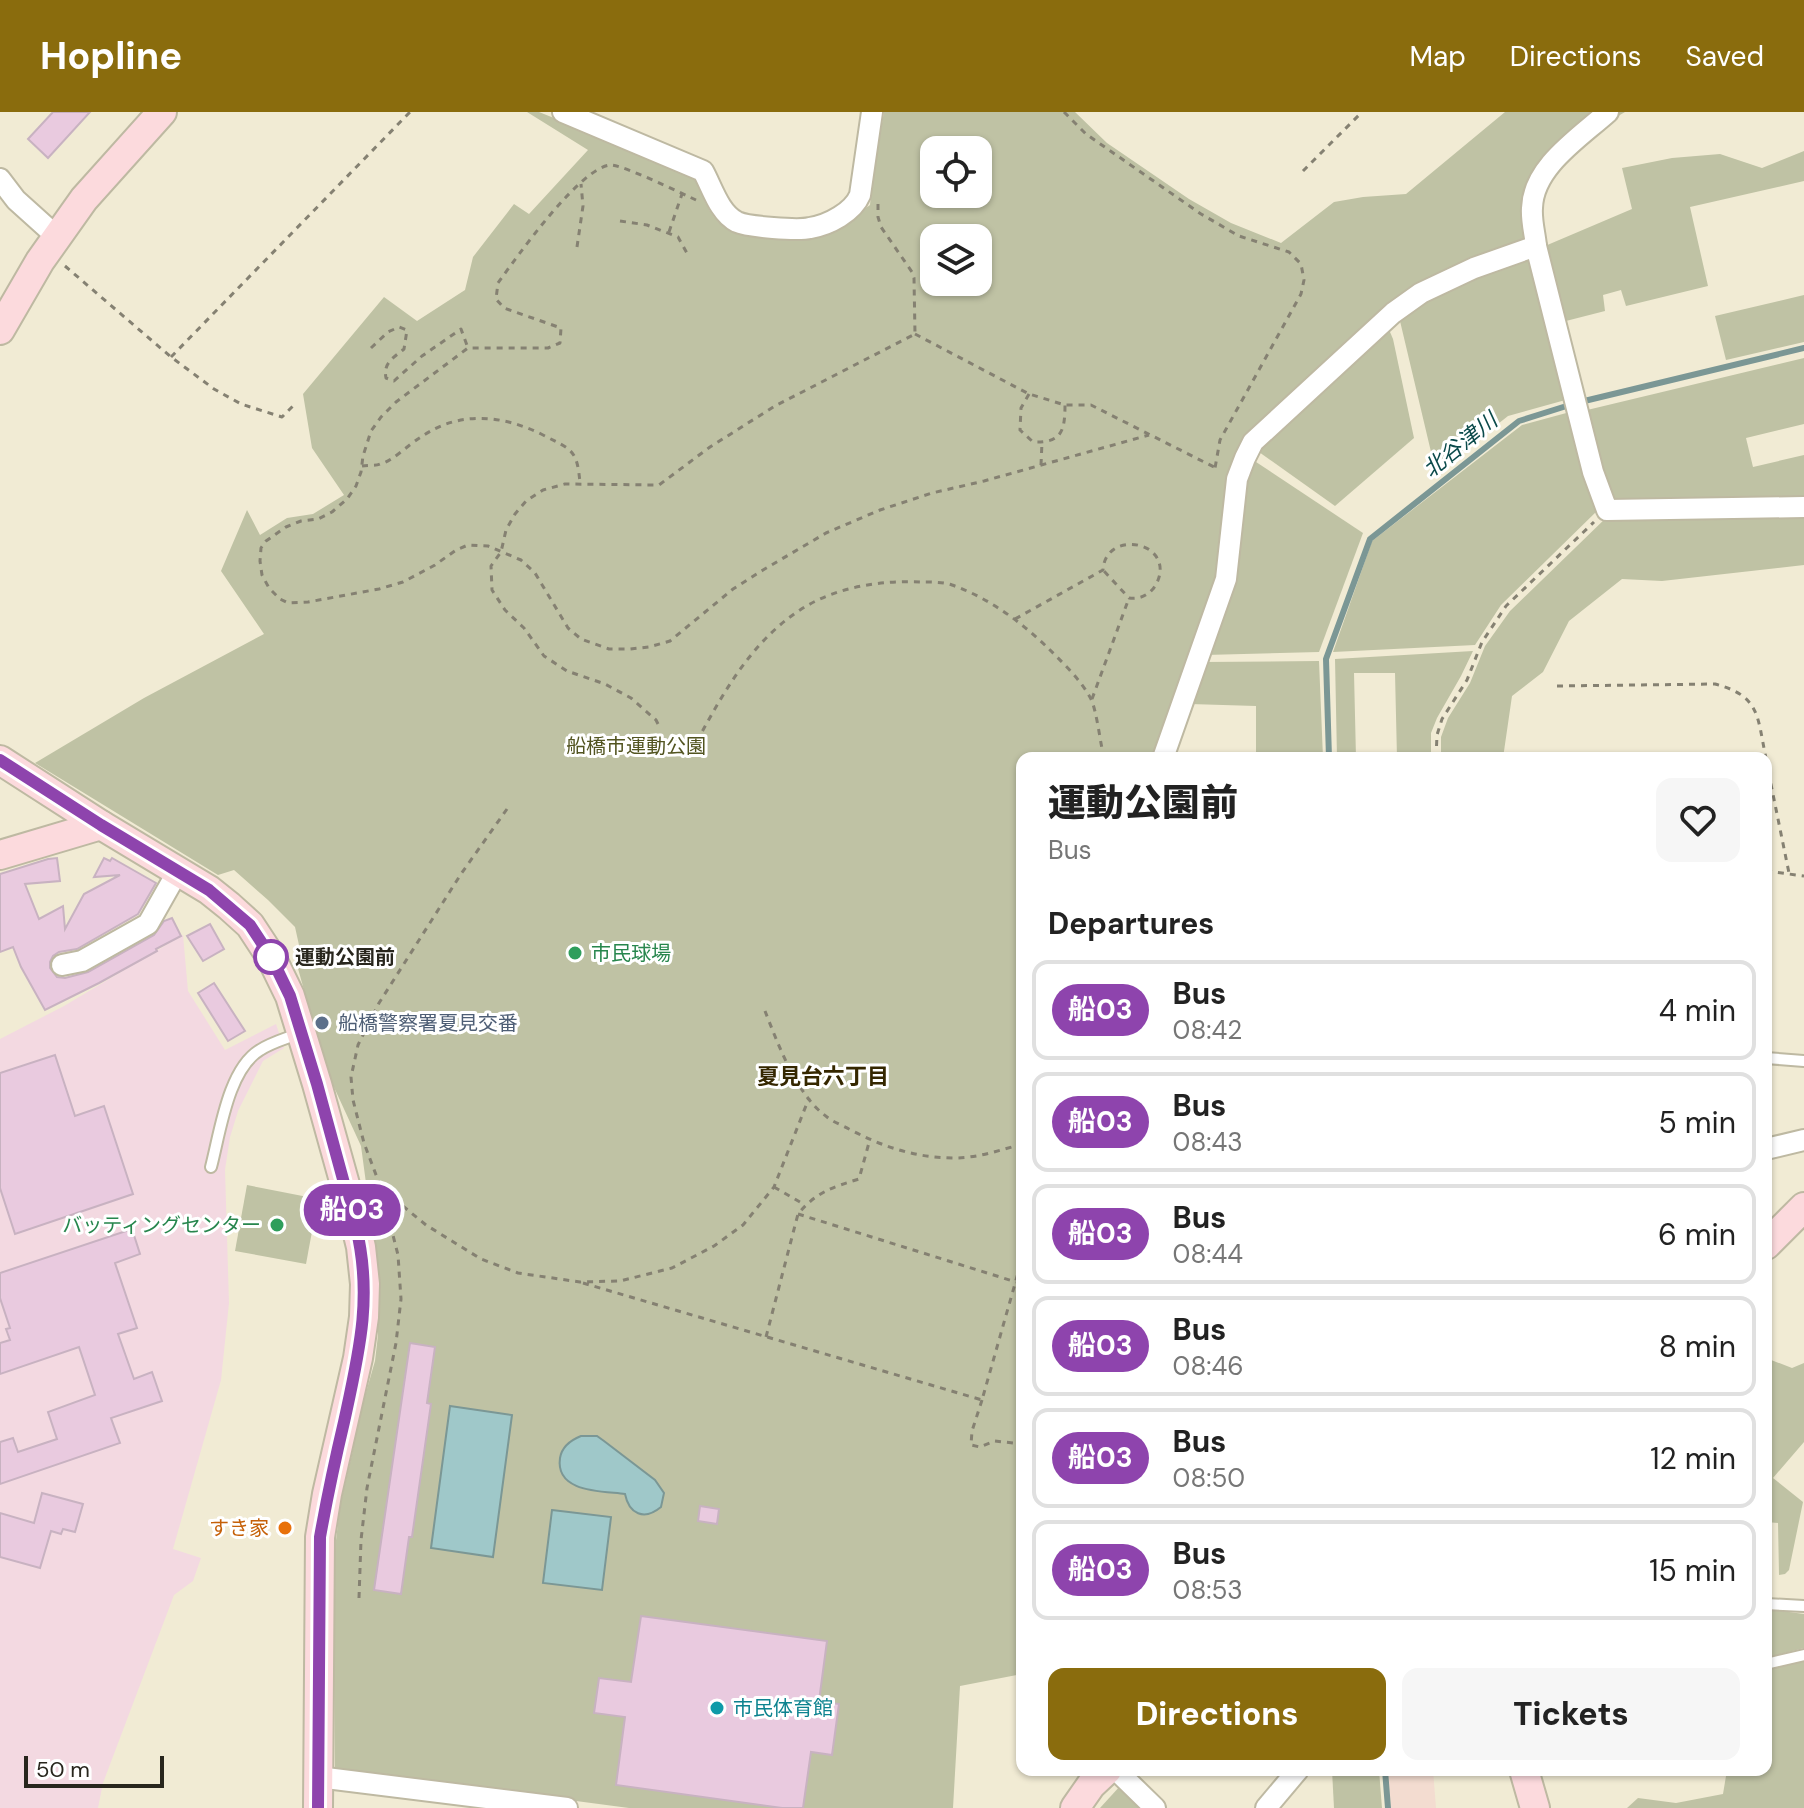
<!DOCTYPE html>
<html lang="en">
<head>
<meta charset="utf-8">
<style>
	:root { --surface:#fff; --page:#f6f6f6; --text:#222; --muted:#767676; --line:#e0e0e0; --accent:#8a6c0d }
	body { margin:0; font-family:"DM Sans","Noto Sans JP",sans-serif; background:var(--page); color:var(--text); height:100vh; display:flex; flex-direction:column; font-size:30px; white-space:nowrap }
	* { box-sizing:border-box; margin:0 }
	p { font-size:26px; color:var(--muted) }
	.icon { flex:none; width:44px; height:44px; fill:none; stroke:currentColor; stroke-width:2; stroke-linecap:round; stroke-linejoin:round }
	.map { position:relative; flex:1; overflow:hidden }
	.sheet { position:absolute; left:1016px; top:640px; width:756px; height:1024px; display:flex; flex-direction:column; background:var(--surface); border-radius:16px; box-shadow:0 2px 6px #0004 }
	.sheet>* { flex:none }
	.badge { padding:0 16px; border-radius:26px; font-size:28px; line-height:52px }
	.controls { position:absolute; left:920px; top:24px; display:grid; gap:16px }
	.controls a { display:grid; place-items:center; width:72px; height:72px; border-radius:16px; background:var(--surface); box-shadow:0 2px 6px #0004; font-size:40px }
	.scale { position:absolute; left:24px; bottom:20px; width:140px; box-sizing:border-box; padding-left:8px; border:4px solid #28261d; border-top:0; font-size:22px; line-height:28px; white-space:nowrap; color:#28261d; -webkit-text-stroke:6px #fff; paint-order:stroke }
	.map>.badge { position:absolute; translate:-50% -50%; box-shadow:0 0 0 4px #fff }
	h2 { padding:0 32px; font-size:30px; line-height:72px }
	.round { display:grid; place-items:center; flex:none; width:84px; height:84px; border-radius:16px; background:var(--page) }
	.summary { display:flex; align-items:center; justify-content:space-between; height:136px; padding:0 32px }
	h1 { font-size:38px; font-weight:800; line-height:60px }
	.cta { display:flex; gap:16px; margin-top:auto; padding:16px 32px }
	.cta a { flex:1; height:92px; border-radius:16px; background:var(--accent); color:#fff; font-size:32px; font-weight:800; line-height:92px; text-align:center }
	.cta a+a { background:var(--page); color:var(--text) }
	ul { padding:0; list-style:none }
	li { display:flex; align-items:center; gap:24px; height:100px; margin:0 16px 12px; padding:0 16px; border:4px solid var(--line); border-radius:16px }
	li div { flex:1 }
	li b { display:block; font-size:30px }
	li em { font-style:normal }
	li .badge { min-width:88px; font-weight:700; text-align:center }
	header { display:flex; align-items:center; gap:48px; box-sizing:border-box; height:112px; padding:0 40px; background:var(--accent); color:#fff }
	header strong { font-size:38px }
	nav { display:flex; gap:44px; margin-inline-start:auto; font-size:28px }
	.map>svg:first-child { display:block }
	.industrial { fill:#f3dcd0 }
	.education { fill:#f3d9e1 }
	.green { fill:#bfc2a4; fill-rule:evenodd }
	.water { fill:#9fc8c9; stroke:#7b9795; stroke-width:2 }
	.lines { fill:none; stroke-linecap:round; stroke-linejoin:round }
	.stream { stroke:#7b9795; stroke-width:6 }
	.building { fill:#e9cadf; stroke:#c8b2c1; stroke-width:2 }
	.lane-casing { stroke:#beb9a2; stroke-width:14 }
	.street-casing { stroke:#beb9a2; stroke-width:24 }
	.secondary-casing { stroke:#beb9a2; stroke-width:32 }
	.path { stroke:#858172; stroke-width:3; stroke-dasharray:6 6; stroke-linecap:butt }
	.lane { stroke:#fff; stroke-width:10 }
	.street { stroke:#fff; stroke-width:20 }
	.secondary { stroke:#fcdadd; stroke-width:28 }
	.line-casing { stroke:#fff; stroke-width:18 }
	.line { stroke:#8e44ad; stroke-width:12 }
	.leisure-dot { fill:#2e9e5b; stroke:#fff; stroke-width:3 }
	.stop-dot { fill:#fff; stroke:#8e44ad; stroke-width:4 }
	.service-dot { fill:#5c6f8a; stroke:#fff; stroke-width:3 }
	.food-dot { fill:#e8710a; stroke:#fff; stroke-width:3 }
	.culture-dot { fill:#0f9aa8; stroke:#fff; stroke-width:3 }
	.labels { text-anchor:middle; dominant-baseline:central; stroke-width:6; stroke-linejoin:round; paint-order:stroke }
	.park-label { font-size:20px; fill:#525420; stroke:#fff }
	.leisure-label { font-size:20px; fill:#27864d; stroke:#fff; text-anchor:start }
	.stop-label { font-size:20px; font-weight:bold; fill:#28261d; stroke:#fff; text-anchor:start }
	.service-label { font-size:20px; fill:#4e5e75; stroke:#fff; text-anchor:start }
	.food-label { font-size:20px; fill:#c56008; stroke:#fff; text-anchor:end }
	.culture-label { font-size:20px; fill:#0d838f; stroke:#fff; text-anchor:start }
	.water-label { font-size:22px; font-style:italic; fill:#0b4a4b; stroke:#fff }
	.neighbourhood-label { font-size:22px; font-weight:bold; fill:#352700; stroke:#fff }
</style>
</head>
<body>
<header>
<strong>Hopline</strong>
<nav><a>Map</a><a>Directions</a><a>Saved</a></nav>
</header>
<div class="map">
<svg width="1804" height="1696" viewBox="0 0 1804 1696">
	<rect width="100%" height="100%" fill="#f1ebd4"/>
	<path class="industrial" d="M1388,1658H1433L1436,1696H1391Z"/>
	<path class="education" d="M183,823L188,879L225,938L276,912L284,936L263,949L238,999L230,1025L225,1058L229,1191L221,1268L173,1437L201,1446L193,1469L174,1483L103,1671L98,1696H0V927L64,894Z"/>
	<g class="green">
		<path d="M527,0H539L693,62C701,79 708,104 725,115C737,123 796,130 811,127C833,123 852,106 870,93L873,61L884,0H1075L1107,31L1189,87L1231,111L1281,131L1334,90L1363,85L1406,82L1505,0H1625L1557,40L1526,127L1481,145L1243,331L1219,466L1154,646H1022V1562L960,1574L953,1696H629L335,1657L333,1454L340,1394L353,1338L357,1312L375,1249L378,1223V1160L361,1034L327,960L297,853L301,842L295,815L268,788L234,758L218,763L35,651L144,586L264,522L221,459L247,398L260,423L287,406L313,402L344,383L312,336L303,282L384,185L417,209L465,178L473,145L514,92L529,102L588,38ZM934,38H978V82H934ZM934,126H978V170H934Z"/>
		<path d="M1804,39V69L1690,95L1708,174L1626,194L1621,178L1603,183L1605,199L1562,210L1545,134L1632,97L1622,56L1672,46L1720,42L1762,56Z"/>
		<path d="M1528,142L1569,287L1508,304L1436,361L1400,209L1402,202L1442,175Z"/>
		<path d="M1804,183V230L1726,248L1715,204Z"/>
		<path d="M1383,219L1390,220L1393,227L1414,326L1335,394L1259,340L1264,330Z"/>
		<path d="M1804,246V312L1746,326L1753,355L1804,343V388L1614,392L1583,299Z"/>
		<path d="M1570,300L1598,398L1501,493L1475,533L1333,540L1372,429L1522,313Z"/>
		<path d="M1253,348L1363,421L1319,540L1205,543L1247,357Z"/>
		<path d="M1610,402H1804V453L1662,469L1622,467L1569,509L1543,560L1512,584L1503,646H1441V625L1448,606L1470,571L1485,534L1510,499Z"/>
		<path d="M1473,539L1461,564L1437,606L1431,621V646H1397L1395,561H1354L1356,646H1337L1335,547Z"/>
		<path d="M1319,549L1323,646H1256V594L1190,592L1204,550Z"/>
		<path d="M247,1073L318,1087L306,1152L235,1139Z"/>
		<path d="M1766,1246L1792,1256L1804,1251V1330L1773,1366L1803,1390L1789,1458L1785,1462L1779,1463L1778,1411L1766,1410Z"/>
		<path d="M1766,1497L1804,1502V1536L1766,1546Z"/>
		<path d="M1804,1547V1696H1627L1638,1686L1676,1691L1723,1682L1727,1658H1766V1557Z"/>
		<path d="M1332,1658H1379L1382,1696H1334Z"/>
		<path d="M1121,1673L1150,1696H1100Z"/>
	</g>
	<g class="water">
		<path d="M450,1294L512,1303L493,1445L431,1436Z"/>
		<path d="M581,1324H597L604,1329L655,1368L664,1381L661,1395C644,1409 629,1402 625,1382C603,1379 555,1381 560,1346C562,1334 571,1328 581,1324Z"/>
		<path d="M552,1398L611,1405L602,1478L543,1471Z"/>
	</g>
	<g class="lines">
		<g class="stream">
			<path d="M1329,646L1326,547L1370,427L1519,309L1576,291L1804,236"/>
			<path d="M1385,1658L1388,1696"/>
		</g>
	</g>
	<g class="building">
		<path d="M53,0H90L48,46L28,27Z"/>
		<path d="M57,746L60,769L25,772L39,807L63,794L65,817L84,782L120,763L94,765L104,746L110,749L112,746L156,771L138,802L77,837L59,840L53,844L50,850V856L57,865L65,866L88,860L154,823L164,809L172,806L181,824L156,837L157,839L99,871L45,898L21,855L13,835L0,840V762L48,747Z"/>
		<path d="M210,812L224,837L203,849L187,824Z"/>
		<path d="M214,871L245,919L228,929L198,881Z"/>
		<path d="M55,943L75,1004L104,994L133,1082L15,1122L0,1076V961Z"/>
		<path d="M132,1117L140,1142L115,1151L137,1216L118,1222L134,1267L152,1260L162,1289L111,1306L120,1331L0,1372V1330L13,1326L18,1340L57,1327L48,1300L95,1283L79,1235L0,1262V1231L10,1228L6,1217L10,1216L0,1186V1161Z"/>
		<path d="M410,1231L435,1235L427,1291L431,1292L412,1425H409L401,1482L374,1478Z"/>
		<path d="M42,1381L83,1392L75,1420L63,1417L61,1422L51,1419L40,1456L0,1445V1401L34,1411Z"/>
		<path d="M700,1394L719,1397L717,1412L698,1409Z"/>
		<path d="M641,1504L827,1529L819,1589L839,1592L832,1643L811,1640L803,1696H782L616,1673L625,1605L594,1601L599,1566L631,1570Z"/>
	</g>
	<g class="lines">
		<g class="lane-casing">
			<g id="lane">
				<path d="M1766,946L1804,949"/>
				<path d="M211,1055C220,1021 228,957 260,938C272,930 288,926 300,921"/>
				<path d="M1766,1492L1804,1494"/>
				<path d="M1766,1552L1804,1543"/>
			</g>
		</g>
		<g class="street-casing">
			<g id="street">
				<path d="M563,0L703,59C712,75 719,101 737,110C748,115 798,119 810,116C829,113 853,100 860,83L872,0"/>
				<path d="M0,67L16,88L56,124"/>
				<path d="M1536,134L1593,360L1607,398L1804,395"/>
				<path d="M1163,646L1226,467L1237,367L1245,346L1253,330L1393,201L1421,181L1474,156L1536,134C1535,122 1531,109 1532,96C1533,55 1579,26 1608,0"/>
				<path d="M62,853L82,849L148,812L178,759"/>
				<path d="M1766,1037L1804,1028"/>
				<path d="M1116,1658L1155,1696"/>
				<path d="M318,1665L567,1696"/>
				<path d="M1266,1696L1298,1658"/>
			</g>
		</g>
		<g class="secondary-casing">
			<g id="secondary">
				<path d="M0,218L40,149L84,87L162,0"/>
				<path d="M0,648L101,713L209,778L229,794L250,813L271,845L290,884L317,972L351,1094L361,1135L365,1172L364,1205L358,1246L327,1382L320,1425L318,1696"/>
				<path d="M0,743L101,713"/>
				<path d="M1766,1133L1804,1095"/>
				<path d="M1524,1658L1535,1696"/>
				<path d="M1075,1696L1091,1673L1107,1658"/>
			</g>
		</g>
		<g class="path">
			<path d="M1064,0L1086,22L1201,102L1239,124L1289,140L1301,152L1304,168L1301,182L1220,328L1215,356"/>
			<path d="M1303,59L1362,0"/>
			<path d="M696,88C681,81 623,53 611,53C581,54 516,146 498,171L496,187L504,196L561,216L560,231L548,236H468L396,290L381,305L371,319L363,344L361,360L356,374L347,387L332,400L318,407L301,409L286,415L266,429L261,436L260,449L262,463L269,476L280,487L288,491L308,490L379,477L403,470L435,453L456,438L468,433L488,434L521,448L535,461L568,516L581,527L609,537H630L649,535L670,529L733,477L763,458L826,421L880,398L932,381L984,369L1149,323"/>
			<path d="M620,109L647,113L678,125L688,143"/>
			<path d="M669,120L682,82"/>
			<path d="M577,135L583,94L581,72"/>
			<path d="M65,154L171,245L214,277L241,292L282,305L294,293"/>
			<path d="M915,222L1029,282L1065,293H1091L1216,356"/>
			<path d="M371,236L388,220L399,215L407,218L404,237C393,246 383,251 386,266L394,269L422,244L461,217L468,236"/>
			<path d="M171,245L410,0"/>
			<path d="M1029,282L1021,296L1020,318L1033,330C1061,331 1065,320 1065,293"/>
			<path d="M1041,353L1042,330"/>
			<path d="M362,354C368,353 375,354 380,352C393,349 409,332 421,325C460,298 503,303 543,323C572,338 577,337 580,371"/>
			<path d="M1015,507L1103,458C1105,420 1164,427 1160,461C1159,467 1156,474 1152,478C1145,485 1138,487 1129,486L1103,458"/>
			<path d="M1557,574L1715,572C1761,584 1757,605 1766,646"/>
			<path d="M1092,587L1129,486"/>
			<path d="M658,612L656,608L631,586L605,572L567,559L544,544L524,516L505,498L492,478L491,454L501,440L506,418L515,402L526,389L543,378L565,372L659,373L710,335L775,294L915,222L914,166L912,160L881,115L878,105V91"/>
			<path d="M691,640C720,587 748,532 800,498C835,475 881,468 922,470C932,470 943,470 952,473C989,486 1021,510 1048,536C1063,551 1081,568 1091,587C1097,600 1100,630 1104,646"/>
			<path d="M1436,646L1437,623L1442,607L1467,568L1482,530L1506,494L1594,410"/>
			<path d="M1766,648L1789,761"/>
			<path d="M507,697L461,762L379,891L358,933L351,965L353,988L364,1031L381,1076L426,1113L481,1147L518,1161L580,1170L620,1169L672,1156L714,1134L743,1113L774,1075L809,986"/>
			<path d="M1766,759L1804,764"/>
			<path d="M765,899C778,932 797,984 827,1005C833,1010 842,1013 849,1017C883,1035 916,1046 955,1046C977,1046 1001,1038 1022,1032"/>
			<path d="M774,1075L805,1093"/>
			<path d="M798,1102L1016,1170"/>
			<path d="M583,1171L982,1288L1022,1147"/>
			<path d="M766,1225L798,1102C816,1080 833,1075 859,1067L870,1027"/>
			<path d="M982,1288L972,1319L971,1333L980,1335L995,1329L1022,1332"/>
			<path d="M359,1486L361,1428L367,1376L396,1231L401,1187L398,1143L381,1076"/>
		</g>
		<use href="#lane" class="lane"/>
		<use href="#street" class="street"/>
		<use href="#secondary" class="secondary"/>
	</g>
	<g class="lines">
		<g class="line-casing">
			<path id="line" d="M0,648L101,713L209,778L250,813L271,845L290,884L317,972L356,1115C373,1185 359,1241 344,1310C335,1348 327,1386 320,1425L318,1696"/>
		</g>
		<use href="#line" class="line"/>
	</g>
	<g class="leisure-dot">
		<circle cx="575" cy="841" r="8"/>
		<circle cx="277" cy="1113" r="8"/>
	</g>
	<circle class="stop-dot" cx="271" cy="845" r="16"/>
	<circle class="service-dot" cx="322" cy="911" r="8"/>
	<circle class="food-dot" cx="285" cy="1416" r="8"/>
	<circle class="culture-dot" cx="717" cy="1596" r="8"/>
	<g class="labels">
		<g class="park-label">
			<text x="636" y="634">船橋市運動公園</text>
		</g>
		<g class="leisure-label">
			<text x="591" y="841">市民球場</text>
			<text x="261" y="1113" text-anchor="end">バッティングセンター</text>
		</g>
		<g class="stop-label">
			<text x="295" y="845">運動公園前</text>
		</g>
		<g class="service-label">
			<text x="338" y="911">船橋警察署夏見交番</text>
		</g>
		<g class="food-label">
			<text x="269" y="1416">すき家</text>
		</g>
		<g class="culture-label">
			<text x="733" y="1596">市民体育館</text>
		</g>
		<g class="water-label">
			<text transform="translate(1460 333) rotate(-39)">北谷津川</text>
		</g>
		<g class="neighbourhood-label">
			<text x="823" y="964">夏見台六丁目</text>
		</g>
	</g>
</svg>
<div class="controls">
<a><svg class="icon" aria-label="locate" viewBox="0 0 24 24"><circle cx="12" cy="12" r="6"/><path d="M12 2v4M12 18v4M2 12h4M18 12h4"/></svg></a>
<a><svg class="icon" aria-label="layers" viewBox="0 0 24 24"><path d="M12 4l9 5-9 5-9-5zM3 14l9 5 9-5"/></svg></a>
</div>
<div class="scale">50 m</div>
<b class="badge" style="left:352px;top:1098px;background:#8e44ad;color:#fff">船03</b>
<section class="sheet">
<div class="summary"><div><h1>運動公園前</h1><p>Bus</p></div><a class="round"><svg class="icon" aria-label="heart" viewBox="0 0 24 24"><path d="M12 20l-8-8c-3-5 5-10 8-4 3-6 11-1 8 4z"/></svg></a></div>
<h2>Departures</h2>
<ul>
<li><span class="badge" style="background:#8e44ad;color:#fff">船03</span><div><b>Bus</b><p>08:42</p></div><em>4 min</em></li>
<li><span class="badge" style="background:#8e44ad;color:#fff">船03</span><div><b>Bus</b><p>08:43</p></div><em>5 min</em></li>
<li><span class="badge" style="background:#8e44ad;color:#fff">船03</span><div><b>Bus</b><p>08:44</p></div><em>6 min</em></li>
<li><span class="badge" style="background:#8e44ad;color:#fff">船03</span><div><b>Bus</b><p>08:46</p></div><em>8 min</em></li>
<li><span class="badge" style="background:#8e44ad;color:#fff">船03</span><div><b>Bus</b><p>08:50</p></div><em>12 min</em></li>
<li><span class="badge" style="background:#8e44ad;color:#fff">船03</span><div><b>Bus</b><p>08:53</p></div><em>15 min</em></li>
</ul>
<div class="cta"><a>Directions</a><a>Tickets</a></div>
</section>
</div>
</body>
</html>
